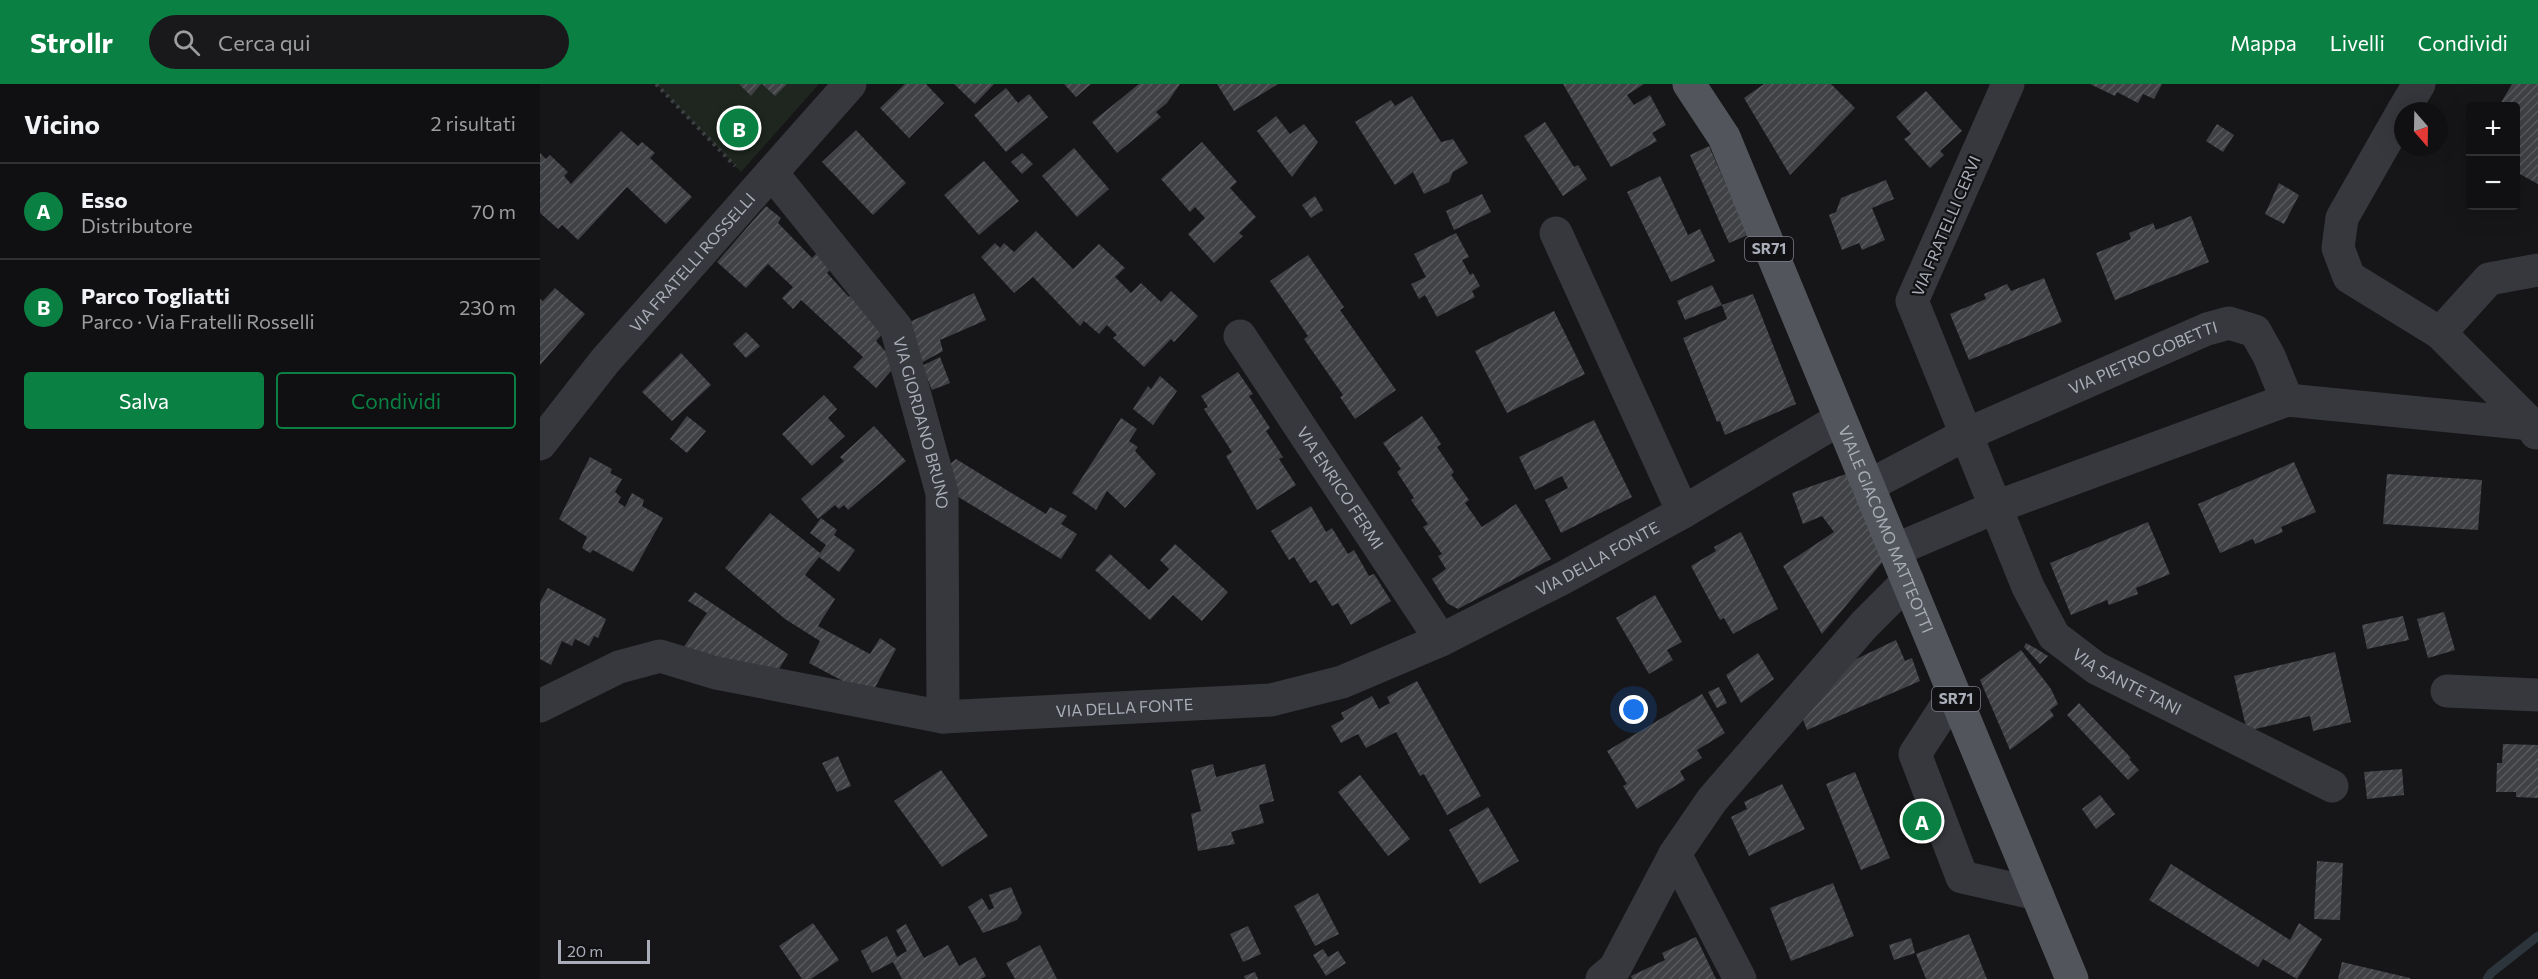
<!DOCTYPE html>
<html lang="it">
<meta charset="utf-8">
<style>
:root{--surface:#101012;--page:#19191b;--text:#f1f3f6;--muted:#9c9d9f;--line:#303032;--accent:#0b8043}
body{margin:0;font-family:Commissioner,sans-serif;background:var(--page);color:var(--text)}
.controls{position:absolute;right:18px;top:18px;display:grid;overflow:hidden;border-radius:6px;box-shadow:0 6px 24px #0002}
.controls button{width:54px;height:54px;display:grid;place-items:center;padding:0;border:0;border-bottom:2px solid var(--line);background:var(--surface);color:var(--text);font:30px sans-serif}
.compass{position:absolute;left:1854px;top:18px;width:54px;height:54px;border-radius:50%;background:var(--surface);box-shadow:0 6px 24px #0002;rotate:160deg}
.scale{position:absolute;left:18px;bottom:15px;width:92px;box-sizing:border-box;padding-left:6px;border:3px solid #a8adb8;border-top:0;font-size:16px;line-height:21px;white-space:nowrap;color:#a8adb8;-webkit-text-stroke:4px #111113;paint-order:stroke}
.you{position:absolute;left:1094px;top:626px;width:21px;height:21px;margin:-15px;border:4px solid #fff;border-radius:50%;background:#1a73e8;box-shadow:0 0 0 9px #1a73e833}
.badge{display:grid;place-items:center;width:39px;height:39px;border-radius:50%;background:var(--accent);color:#fff;font-size:20px;font-weight:700}
.pin{position:absolute;translate:-50% -50%;border:3px solid #fff;box-shadow:0 2px 6px #0006}
.list{margin:0;padding:0;list-style:none}
h2{display:flex;justify-content:space-between;align-items:center;height:78px;margin:0;padding:0 24px;font-size:26px}
h2 small{font-size:20px;font-weight:400;color:var(--muted)}
.list li{display:grid;grid-template-columns:39px 1fr auto;gap:18px;align-items:center;box-sizing:border-box;height:96px;padding:0 24px;border-top:2px solid var(--line)}
.list b{display:block;font-size:22px;white-space:nowrap}
.list p{margin:0;font-size:20px;white-space:nowrap;color:var(--muted)}
.list em{font-size:20px;font-style:normal;color:var(--muted)}
.actions{display:flex;gap:12px;padding:18px 24px}
.actions a{flex:1;padding:14px 0;border:2px solid var(--accent);border-radius:6px;text-align:center;font-size:21px;color:var(--accent)}
.actions .main{background:var(--accent);color:#fff}
.icon{flex:none;width:33px;height:33px;fill:none;stroke:currentColor;stroke-width:2;stroke-linecap:round;stroke-linejoin:round}
.map{position:relative;flex:none;width:1998px;height:895px;overflow:hidden}
header{display:flex;align-items:center;gap:36px;box-sizing:border-box;height:84px;padding:0 30px;background:var(--accent);color:#fff}
header strong{font-size:28px}
nav{display:flex;gap:33px;margin-inline-start:auto;font-size:21px}
.search{width:420px;height:54px;background:var(--page);display:flex;align-items:center;gap:15px;box-sizing:border-box;padding:0 21px;border-radius:33px;color:var(--muted);font-size:22px}
main{display:flex}
aside{flex:1;background:var(--surface)}
.map>svg:first-child{display:block}
.park{fill:#1e261f}
.lines{fill:none;stroke-linecap:round;stroke-linejoin:round}
.stream{stroke:#2c353c;stroke-width:9}
.building{fill:url(#building-hatch)}
.path{stroke:#3d3f44;stroke-width:4;stroke-dasharray:3 4.5;stroke-linecap:butt}
.minor{stroke:#37383d;stroke-width:33}
.major{stroke:#53555c;stroke-width:33}
.labels{text-anchor:middle;stroke-width:4.5;stroke-linejoin:round;paint-order:stroke}
.shield{fill:#111113;stroke:#7b7e86;stroke-width:1.5}
.shield-label{font-size:15px;font-weight:bold;fill:#a8adb8}
.street-label{font-size:16px;fill:#a8adb8;stroke:#111113}
</style>
<header>
<strong>Strollr</strong>
<div class="search"><svg class="icon" aria-label="search" viewBox="0 0 24 24"><circle cx="10" cy="10" r="6"/><path d="M15 15l6 6"/></svg>Cerca qui</div>
<nav><a>Mappa</a><a>Livelli</a><a>Condividi</a></nav>
</header>
<main>
<aside>
<h2>Vicino<small>2 risultati</small></h2>
<ul class="list">
<li><span class="badge">A</span><div><b>Esso</b><p>Distributore</p></div><em>70 m</em></li>
<li><span class="badge">B</span><div><b>Parco Togliatti</b><p>Parco · Via Fratelli Rosselli</p></div><em>230 m</em></li>
</ul>
<div class="actions"><a class="main">Salva</a><a>Condividi</a></div>
</aside>
<div class="map">
<svg width="1998" height="895" viewBox="0 0 1998 895">
<defs>
<pattern id="building-hatch" width="6" height="6" patternUnits="userSpaceOnUse" patternTransform="scale(1.5)"><rect width="6" height="6" fill="#404145"/><path d="M-1 1l2-2M0 6l6-6M5 7l2-2" fill="none" stroke="#595a5e"/></pattern>
</defs>
<rect width="100%" height="100%" fill="#161618"/>
<path class="park" d="M116 0H279L201 88Z"/>
<g class="lines">
<path class="stream" d="M1947 895 1951 889 1998 852"/>
</g>
<g class="building">
<path d="M199 0H221L211 12Z"/>
<path d="M222 0H247L235 12Z"/>
<path d="M365 0H386L404 19 369 54 340 24Z"/>
<path d="M414 0H454L435 20Z"/>
<path d="M524 0H551L536 13Z"/>
<path d="M599 0H640L627 19 616 28 621 33 577 69 552 38Z"/>
<path d="M677 0H738L694 27Z"/>
<path d="M1023 0H1104L1087 11 1094 21 1110 11 1126 41 1112 49 1117 57 1071 83Z"/>
<path d="M1224 0H1291L1315 24 1250 91 1204 14Z"/>
<path d="M1550 0H1622L1614 15 1603 10 1598 19 1577 8 1575 12Z"/>
<path d="M1972 0H1998V100L1976 88V22H1959Z"/>
<path d="M466 4 478 19 489 10 508 33 466 68 434 31Z"/>
<path d="M1386 7 1422 47 1400 67 1404 71 1390 84 1364 55 1371 50 1356 33Z"/>
<path d="M872 12 901 58 913 55 928 79 913 88 909 98 884 110 873 88 855 101 815 38 851 16 855 22Z"/>
<path d="M736 32 750 50 764 40 778 58 752 93 717 47Z"/>
<path d="M1005 38 1034 83 1038 81 1047 95 1023 112 984 52Z"/>
<path d="M1677 40 1694 51 1683 68 1666 57Z"/>
<path d="M316 46 366 99 333 131 282 78Z"/>
<path d="M81 47 98 62 102 58 115 69 110 74 152 113 126 140 87 103 38 156 22 141 18 145 0 129V69L6 75 10 71 28 88 24 92 31 100Z"/>
<path d="M662 58 697 98 690 104 716 133 699 149 703 152 674 179 648 150 665 134 655 123 650 128 621 95Z"/>
<path d="M1169 62 1208 151 1189 159 1150 71Z"/>
<path d="M534 64 569 105 537 133 502 92Z"/>
<path d="M482 69 493 80 482 90 471 78Z"/>
<path d="M444 77 479 117 439 151 404 111Z"/>
<path d="M1120 92 1148 151 1160 145 1175 177 1131 198 1087 108Z"/>
<path d="M1346 96 1354 115 1332 124 1345 156 1322 166 1319 159 1302 166 1289 131 1296 128 1301 114Z"/>
<path d="M1739 99 1759 111 1744 140 1725 130Z"/>
<path d="M942 110 951 128 914 146 906 127Z"/>
<path d="M775 112 783 126 771 134 762 121Z"/>
<path d="M226 122 241 134 238 139 272 174 280 166 295 181 287 189 309 213 317 205 347 245 336 257 357 280 336 304 313 283 323 273 261 216 253 225 242 214 253 203 228 180 206 204 177 178Z"/>
<path d="M1651 132 1669 178 1575 216 1556 169 1591 155 1589 149 1613 139 1616 146Z"/>
<path d="M496 147 533 185 559 160 585 184 575 193 591 209 601 199 621 218 631 207 658 232 634 258 631 255 604 283 573 254 577 251 567 241 559 250 544 237 540 242 493 193 474 209 441 173 455 159 460 164 464 159 474 168Z"/>
<path d="M916 149 929 173 922 176 930 191 933 189 940 202 932 207 935 213 897 233 885 211 879 215 871 200 886 193 874 170Z"/>
<path d="M768 171 804 223 800 226 856 306 815 335 800 313 803 311 764 255 768 252 730 197Z"/>
<path d="M1504 194 1522 238 1429 276 1410 230 1446 215 1444 210 1467 200 1471 207Z"/>
<path d="M1172 201 1182 221 1145 236 1137 217Z"/>
<path d="M15 204 45 230 0 281V215L3 217Z"/>
<path d="M434 209 446 236 400 256 403 267 381 279 365 240Z"/>
<path d="M1213 210 1256 320 1185 351 1180 337 1177 338 1143 254 1187 235 1182 221Z"/>
<path d="M1014 227 1045 290 967 329 935 267Z"/>
<path d="M206 248 220 262 206 274 193 260Z"/>
<path d="M141 269 171 301 132 337 102 308Z"/>
<path d="M400 273 410 299 392 306 382 282Z"/>
<path d="M698 288 713 310 709 312 730 344 726 347 743 373 739 375 756 401 717 426 686 372 692 368 664 325 668 323 661 312Z"/>
<path d="M620 292 637 307 613 341 593 325 608 302 611 305Z"/>
<path d="M284 311 297 325 288 334 305 352 272 382 242 350Z"/>
<path d="M147 332 166 347 147 369 130 355Z"/>
<path d="M882 332 901 360 897 363 914 388 911 391 929 416 925 419 942 443 976 420 1011 475 918 525 907 519 892 495 906 485 898 472 902 470 883 443 888 440 871 416 874 414 857 388 861 385 843 359Z"/>
<path d="M581 334 597 345 589 357 598 363 595 367 616 390 585 424 567 407 556 426 532 409Z"/>
<path d="M1054 336 1092 413 1021 449 1005 416 1028 404 1022 392 995 406 979 373Z"/>
<path d="M334 342 366 377 308 426 304 421 299 425 295 421 278 435 261 415 304 377 300 373Z"/>
<path d="M50 373 72 385 70 389 82 395 75 408 81 413 78 418 85 423 92 409 104 416 102 422 123 434 93 488 53 466 50 469 42 464 47 453 19 435Z"/>
<path d="M416 375 506 430 510 423 527 432 521 440 537 450 521 475 415 411 409 381Z"/>
<path d="M1754 378 1776 428 1741 443 1743 448 1715 460 1713 455 1680 469 1658 420Z"/>
<path d="M1306 390 1345 475 1282 550 1243 482 1294 448 1282 432 1263 440 1252 409Z"/>
<path d="M1847 390 1942 396 1938 446 1843 440Z"/>
<path d="M771 422 786 448 792 444 808 470 814 466 829 492 834 490 851 517 811 541 798 519 792 522 776 496 770 499 754 473 749 476 731 447Z"/>
<path d="M230 429 280 469 286 461 270 449 281 434 297 446 294 451 315 466 299 488 279 473 265 491 295 515 278 542 330 570 340 554 356 565 332 609 314 603 269 579 280 557 245 535 185 484Z"/>
<path d="M1608 438 1630 490 1596 504 1598 510 1569 521 1567 516 1531 531 1510 479Z"/>
<path d="M1201 448 1238 525 1193 550 1184 534 1180 536 1151 482 1176 467 1174 463Z"/>
<path d="M635 460 688 508 662 537 633 511 610 536 555 486 570 470 609 506 629 485 620 476Z"/>
<path d="M8 504 66 535 58 554 54 552 49 562 35 555 32 562 22 557 11 581 0 575V518Z"/>
<path d="M155 508 248 570 239 585 141 567 167 529 148 517Z"/>
<path d="M1115 511 1142 558 1127 566 1133 576 1109 590 1076 534Z"/>
<path d="M1904 528 1915 566 1888 574 1877 535Z"/>
<path d="M1863 532 1869 556 1827 565 1822 541Z"/>
<path d="M1356 556 1365 577 1372 574 1380 597 1267 646 1262 633 1310 578Z"/>
<path d="M1486 559 1495 564 1508 572 1500 580 1484 563Z"/>
<path d="M1481 566 1511 605 1518 620 1510 626 1514 632 1470 666 1440 596Z"/>
<path d="M1795 568 1811 638 1773 647 1770 632 1707 647 1694 592Z"/>
<path d="M1218 569 1234 595 1201 619 1186 591Z"/>
<path d="M877 597 941 712 907 731 884 690 880 692 856 648 826 664 818 650 801 659 791 642 804 635 801 629 832 612 839 625 850 619 847 613Z"/>
<path d="M1179 603 1187 619 1177 624 1168 608Z"/>
<path d="M1162 610 1185 649 1157 666 1162 674 1140 687 1145 696 1097 725 1083 702 1087 700 1067 667Z"/>
<path d="M1539 619 1591 674 1589 675 1599 686 1588 696 1527 631Z"/>
<path d="M1963 660 1998 661V714L1976 713V708H1956L1957 679H1962Z"/>
<path d="M298 672 311 702 297 708 282 679Z"/>
<path d="M673 680 676 693 725 680 734 717 719 721 724 739 691 748 695 760 658 767 651 730 661 727 651 686Z"/>
<path d="M1862 685 1864 711 1827 715 1824 688Z"/>
<path d="M401 686 448 752 402 783 354 717Z"/>
<path d="M1315 688 1350 774 1321 786 1286 700Z"/>
<path d="M820 691 870 755 848 772 798 708Z"/>
<path d="M1242 700 1265 745 1209 772 1191 733 1207 725 1204 718Z"/>
<path d="M1560 711 1575 730 1556 745 1542 725Z"/>
<path d="M948 723 979 777 940 800 909 746Z"/>
<path d="M1777 777 1803 779 1800 836 1774 835Z"/>
<path d="M1631 780 1750 856 1759 839 1782 855 1757 895 1723 875 1718 883 1609 816Z"/>
<path d="M1293 799 1314 852 1251 877 1230 824Z"/>
<path d="M471 803 482 829 477 836 443 849 428 823 442 814 449 826 454 824 449 811Z"/>
<path d="M778 809 799 850 775 862 754 822Z"/>
<path d="M273 839 299 876 271 895H262L239 862Z"/>
<path d="M366 840 384 874 408 861 419 882 435 873 446 892 441 895H362L353 878 332 889 321 867 347 852 357 873 367 867 356 846Z"/>
<path d="M708 842 721 870 703 878 690 850Z"/>
<path d="M1429 850 1447 895H1386L1376 870Z"/>
<path d="M1156 853 1176 895H1092L1091 892 1125 876 1122 869Z"/>
<path d="M1371 854 1375 869 1354 876 1349 861Z"/>
<path d="M500 861 517 895H475L466 879Z"/>
<path d="M783 865 788 873 798 867 806 879 786 892 773 871Z"/>
<path d="M1802 878 1870 894V895H1798Z"/>
<path d="M715 888 718 895H705L704 892Z"/>
</g>
<g class="lines">
<path class="path" d="M116 0 195 82"/>
<g class="minor">
<path id="s1" d="M1468 0 1372 217 1488 503 1514 552 1556 584 1792 702"/>
<path d="M1863 27 1802 134 1798 164 1809 193 1900 249 1991 340 1996 349"/>
<path d="M1863 27 1879 0"/>
<path id="s2" d="M232 89 356 243 402 409 403 633"/>
<path d="M1016 149 1143 428"/>
<path d="M1900 249 1949 195 1998 186"/>
<path id="s3" d="M700 252 901 556"/>
<path id="s4" d="M0 360 65 277 310 0"/>
<path id="s5" d="M1328 402 1425 351 1667 245 1689 239 1715 247 1729 272 1747 316"/>
<path d="M1355 466 1456 423 1747 316 1991 340"/>
<path d="M1907 607 1998 611"/>
<path d="M1414 610 1375 670 1422 793 1497 810"/>
<path id="s6" d="M0 622 79 583 120 572 176 589 403 633 731 616 802 598 901 556 1023 494 1143 428 1300 335"/>
<path d="M1135 770 1200 895"/>
<path d="M1062 895 1075 884 1135 770 1172 716 1324 541 1368 497"/>
</g>
<path class="major" id="s7" d="M1149 0 1184 53 1532 895"/>
</g>
<g class="labels">
<g class="shield">
<rect x="1205" y="153" width="48" height="24" rx="4.5"/>
<rect x="1392" y="603" width="48" height="24" rx="4.5"/>
</g>
<g class="shield-label">
<text x="1229" y="170">SR71</text>
<text x="1416" y="620">SR71</text>
</g>
<g class="street-label">
<text transform="translate(1406 142) rotate(-67)" y="6">VIA FRATELLI CERVI</text>
<text dy="6" stroke="none"><textPath href="#s4" startOffset="237">VIA FRATELLI ROSSELLI</textPath></text>
<text dy="6" stroke="none"><textPath href="#s5" startOffset="304">VIA PIETRO GOBETTI</textPath></text>
<text dy="6" stroke="none"><textPath href="#s2" startOffset="297">VIA GIORDANO BRUNO</textPath></text>
<text dy="6" stroke="none"><textPath href="#s3" startOffset="182">VIA ENRICO FERMI</textPath></text>
<text dy="6" stroke="none"><textPath href="#s7" startOffset="488">VIALE GIACOMO MATTEOTTI</textPath></text>
<text dy="6" stroke="none"><textPath href="#s6" startOffset="1106">VIA DELLA FONTE</textPath></text>
<text dy="6" stroke="none"><textPath href="#s1" startOffset="688">VIA SANTE TANI</textPath></text>
<text dy="6" stroke="none"><textPath href="#s6" startOffset="602">VIA DELLA FONTE</textPath></text>
</g>
</g>
</svg>
<div class="controls">
<button>+</button>
<button>−</button>
</div>
<svg class="compass" viewBox="-18 -18 36 36"><path d="M0-13l5 13h-10z" fill="#e53935"/><path d="M0 13l5-13h-10z" fill="#9c9d9f"/></svg>
<div class="scale">20 m</div>
<div class="you"></div>
<div class="pin badge" style="left:1382px;top:737px">A</div>
<div class="pin badge" style="left:199px;top:44px">B</div>
</div>
</main>
